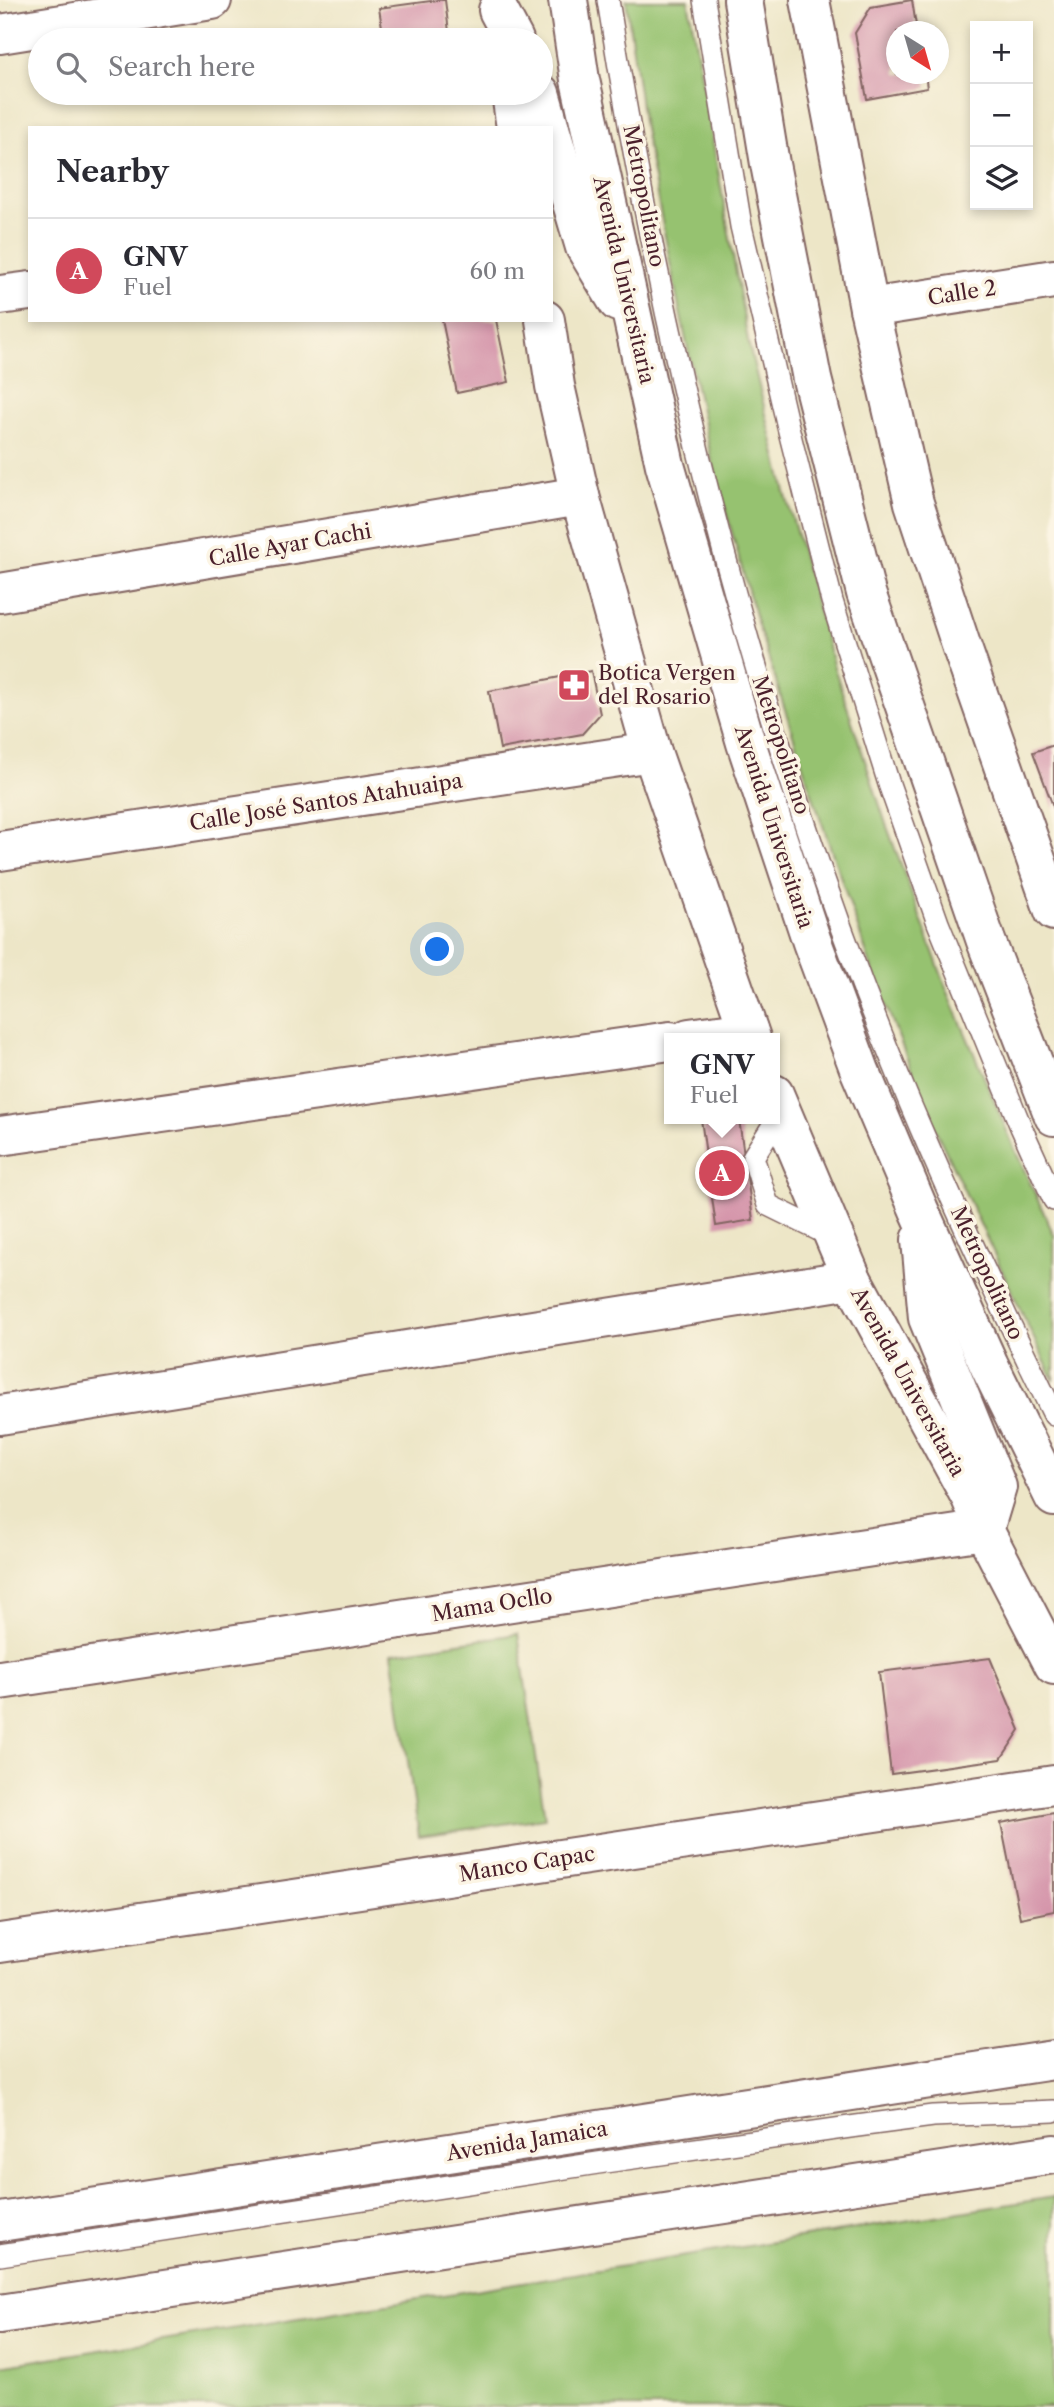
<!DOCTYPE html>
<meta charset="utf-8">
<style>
:root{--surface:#fff;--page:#f7f7f7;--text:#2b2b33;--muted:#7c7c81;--line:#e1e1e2;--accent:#d1495b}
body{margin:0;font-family:"Libre Caslon Text",serif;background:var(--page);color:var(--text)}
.controls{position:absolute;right:21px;top:21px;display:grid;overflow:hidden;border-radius:0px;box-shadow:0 4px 10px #0003}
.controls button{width:63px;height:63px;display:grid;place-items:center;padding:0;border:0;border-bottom:2px solid var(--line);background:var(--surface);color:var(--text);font:35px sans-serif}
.compass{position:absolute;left:886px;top:21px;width:63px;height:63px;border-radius:50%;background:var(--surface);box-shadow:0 4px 10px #0003;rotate:143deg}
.you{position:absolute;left:438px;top:950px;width:24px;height:24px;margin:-18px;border:5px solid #fff;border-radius:50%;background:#1a73e8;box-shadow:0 0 0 10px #1a73e833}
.badge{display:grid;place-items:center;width:46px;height:46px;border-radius:50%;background:var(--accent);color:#fff;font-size:23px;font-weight:700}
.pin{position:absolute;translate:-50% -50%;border:4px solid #fff;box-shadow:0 2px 7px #0006}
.popup{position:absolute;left:664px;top:1033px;width:116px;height:91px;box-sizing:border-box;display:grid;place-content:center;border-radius:0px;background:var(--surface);filter:drop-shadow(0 2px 5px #0005);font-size:23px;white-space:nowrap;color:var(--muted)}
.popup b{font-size:26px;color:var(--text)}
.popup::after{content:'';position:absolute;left:50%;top:100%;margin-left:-14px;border:14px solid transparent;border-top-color:var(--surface)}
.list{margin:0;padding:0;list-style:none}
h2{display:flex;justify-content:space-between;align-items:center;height:91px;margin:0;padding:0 28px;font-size:30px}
h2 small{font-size:23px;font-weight:400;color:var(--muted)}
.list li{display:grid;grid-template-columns:46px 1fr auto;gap:21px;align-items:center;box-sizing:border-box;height:105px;padding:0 28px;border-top:2px solid var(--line)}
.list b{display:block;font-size:26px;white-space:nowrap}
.list p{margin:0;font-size:23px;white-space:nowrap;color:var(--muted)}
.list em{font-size:23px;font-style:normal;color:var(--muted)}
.icon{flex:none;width:38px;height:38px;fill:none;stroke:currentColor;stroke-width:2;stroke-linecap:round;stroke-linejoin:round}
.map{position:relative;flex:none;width:1054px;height:2407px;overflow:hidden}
.search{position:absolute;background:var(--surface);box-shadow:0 4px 10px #0003;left:28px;top:28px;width:525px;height:77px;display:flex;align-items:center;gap:18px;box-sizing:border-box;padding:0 24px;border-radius:38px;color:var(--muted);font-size:26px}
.panel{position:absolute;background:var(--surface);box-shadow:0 4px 10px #0003;left:28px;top:126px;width:525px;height:196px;border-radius:0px}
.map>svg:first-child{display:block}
.green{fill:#96c270;stroke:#70704e;stroke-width:2}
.building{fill:#d596ab}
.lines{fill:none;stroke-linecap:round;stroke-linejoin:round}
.lane-casing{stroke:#836562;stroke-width:24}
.street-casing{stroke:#836562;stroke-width:42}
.secondary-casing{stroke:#836562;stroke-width:42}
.primary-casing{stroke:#836562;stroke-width:42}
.lane{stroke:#fff;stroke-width:21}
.street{stroke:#fff;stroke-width:38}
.secondary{stroke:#fff;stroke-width:38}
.primary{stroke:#fff;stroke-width:38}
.labels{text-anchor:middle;stroke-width:7;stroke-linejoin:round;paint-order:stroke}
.street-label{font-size:21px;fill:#4a1f2b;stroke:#fcf5e5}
.poi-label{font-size:21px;fill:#4a1f2b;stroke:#fcf5e5;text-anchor:start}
</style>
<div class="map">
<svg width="1054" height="2407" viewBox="0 0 1054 2407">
<rect width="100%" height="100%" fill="#fcf5e5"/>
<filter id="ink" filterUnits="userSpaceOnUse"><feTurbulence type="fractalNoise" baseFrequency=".0143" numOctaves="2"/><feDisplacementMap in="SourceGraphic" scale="14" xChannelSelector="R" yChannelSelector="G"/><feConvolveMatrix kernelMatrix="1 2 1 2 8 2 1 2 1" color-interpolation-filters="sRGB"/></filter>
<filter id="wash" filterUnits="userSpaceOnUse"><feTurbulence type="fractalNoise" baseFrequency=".00686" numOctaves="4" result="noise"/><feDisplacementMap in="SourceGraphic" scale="28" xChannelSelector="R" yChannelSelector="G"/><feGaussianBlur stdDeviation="1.57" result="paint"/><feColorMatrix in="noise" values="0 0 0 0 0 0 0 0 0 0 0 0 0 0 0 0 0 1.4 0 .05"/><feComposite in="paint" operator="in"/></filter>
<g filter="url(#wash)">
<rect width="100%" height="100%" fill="#ede6c7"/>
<g class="green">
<path d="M626 0H688L748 341 785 492 833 664 886 824 947 990 1015 1150 1054 1235V1381L932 1122 873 972 811 791 756 619 711 457 677 298 644 128Z"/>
<path d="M518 1634 545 1818 419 1836 392 1653Z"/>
<path d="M1054 2197V2407H0V2366Z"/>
</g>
<g id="blocks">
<g class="building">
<path d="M438 0H445L450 40H384L379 8Z"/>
<path d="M912 0 917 32H897V74H925L927 88 867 99 855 33 871 7Z"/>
<path d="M442 320H496L509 382 457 393Z"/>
<path d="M591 671 600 714 582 734 500 749 489 691Z"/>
<path d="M1054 745V809L1033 752Z"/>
<path d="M701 1119H739L753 1220 716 1226Z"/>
<path d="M990 1658 1020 1730 1001 1759 891 1774 879 1672Z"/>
<path d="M1054 1813V1911L1020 1918 1001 1823Z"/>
</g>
</g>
</g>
<g filter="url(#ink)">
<use href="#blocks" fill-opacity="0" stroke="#836562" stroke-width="2"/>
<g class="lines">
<defs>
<g id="lane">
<path d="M608 0C661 335 742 667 862 984 918 1131 985 1274 1054 1415"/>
<path d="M704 0 741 226 787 423 832 601 889 784 938 923 1021 1127 1054 1200"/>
<path d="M782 1111 753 1157 768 1205 833 1237"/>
<path d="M0 2255 598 2163 857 2126 933 2116 1054 2111"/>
</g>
<g id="street">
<path d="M810 0 869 308 914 503 962 648 1054 911"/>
<path d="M0 34 212 0"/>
<path d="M511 93 516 128"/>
<path d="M0 295 30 291"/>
<path d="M869 308 1054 279"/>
<path d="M545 320 555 386 580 496 652 752 751 1038"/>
<path d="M0 593 580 496"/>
<path d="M0 851 652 752"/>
<path d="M689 1038 748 1030"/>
<path d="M774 1094 852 1279 971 1498 984 1530 1054 1665"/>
<path d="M0 1136 670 1041"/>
<path d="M0 1415 852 1279"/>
<path d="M0 1680 984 1530"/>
<path d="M0 1943 1054 1785"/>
</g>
<g id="secondary">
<path d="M0 2222 1054 2060"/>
<path d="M0 2314 1054 2154"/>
</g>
<g id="primary">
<path d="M568 0 580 80 665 465 746 743 812 942 860 1071 919 1210 989 1365 1054 1497"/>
<path d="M743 0 770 164 812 379 866 593 986 941 1054 1116"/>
<path d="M498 10 514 40"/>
<path d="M540 93 550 128"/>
<path d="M551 132 585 247 618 302"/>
<path d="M921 1240 928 1318 997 1487 984 1530"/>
</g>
</defs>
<use href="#lane" class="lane-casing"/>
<use href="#street" class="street-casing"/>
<use href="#secondary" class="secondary-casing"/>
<use href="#primary" class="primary-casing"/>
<use href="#lane" class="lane"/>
<use href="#street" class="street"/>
<use href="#secondary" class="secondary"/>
<use href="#primary" class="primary"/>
</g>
</g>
<defs>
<symbol id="pharmacy-square" viewBox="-11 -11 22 22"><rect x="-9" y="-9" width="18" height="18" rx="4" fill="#d1495b" stroke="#fcf5e5"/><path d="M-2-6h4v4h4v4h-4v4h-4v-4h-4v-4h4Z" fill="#fff"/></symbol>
</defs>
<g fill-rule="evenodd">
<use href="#pharmacy-square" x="555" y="666" width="38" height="38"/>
</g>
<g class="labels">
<g class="street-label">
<text transform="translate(644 196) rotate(79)" y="7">Metropolitano</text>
<text transform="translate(624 280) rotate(77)" y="7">Avenida Universitaria</text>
<text transform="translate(962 293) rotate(-9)" y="7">Calle 2</text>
<text transform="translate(290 545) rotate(-10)" y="7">Calle Ayar Cachi</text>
<text transform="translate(781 745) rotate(72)" y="7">Metropolitano</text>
<text transform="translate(326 802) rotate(-9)" y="7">Calle José Santos Atahuaipa</text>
<text transform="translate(774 827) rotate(72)" y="7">Avenida Universitaria</text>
<text transform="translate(987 1273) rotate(65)" y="7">Metropolitano</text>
<text transform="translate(908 1382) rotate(61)" y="7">Avenida Universitaria</text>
<text transform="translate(492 1605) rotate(-9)" y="7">Mama Ocllo</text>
<text transform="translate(527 1864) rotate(-9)" y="7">Manco Capac</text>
<text transform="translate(527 2141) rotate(-9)" y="7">Avenida Jamaica</text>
</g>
<g class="poi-label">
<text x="598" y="680">Botica Vergen<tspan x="598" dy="24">del Rosario</tspan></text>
</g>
</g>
</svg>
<div class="controls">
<button>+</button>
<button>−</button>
<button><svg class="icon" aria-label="layers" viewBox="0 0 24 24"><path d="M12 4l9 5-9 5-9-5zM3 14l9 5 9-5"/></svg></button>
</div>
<svg class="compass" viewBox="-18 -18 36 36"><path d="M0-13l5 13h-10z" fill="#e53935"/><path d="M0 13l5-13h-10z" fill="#7c7c81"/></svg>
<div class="you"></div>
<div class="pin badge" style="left:722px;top:1173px">A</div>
<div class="popup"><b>GNV</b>Fuel</div>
<div class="search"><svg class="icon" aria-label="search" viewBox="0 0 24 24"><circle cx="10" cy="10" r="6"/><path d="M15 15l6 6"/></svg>Search here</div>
<section class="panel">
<h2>Nearby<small></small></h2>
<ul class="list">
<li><span class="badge">A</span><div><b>GNV</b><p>Fuel</p></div><em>60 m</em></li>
</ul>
</section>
</div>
